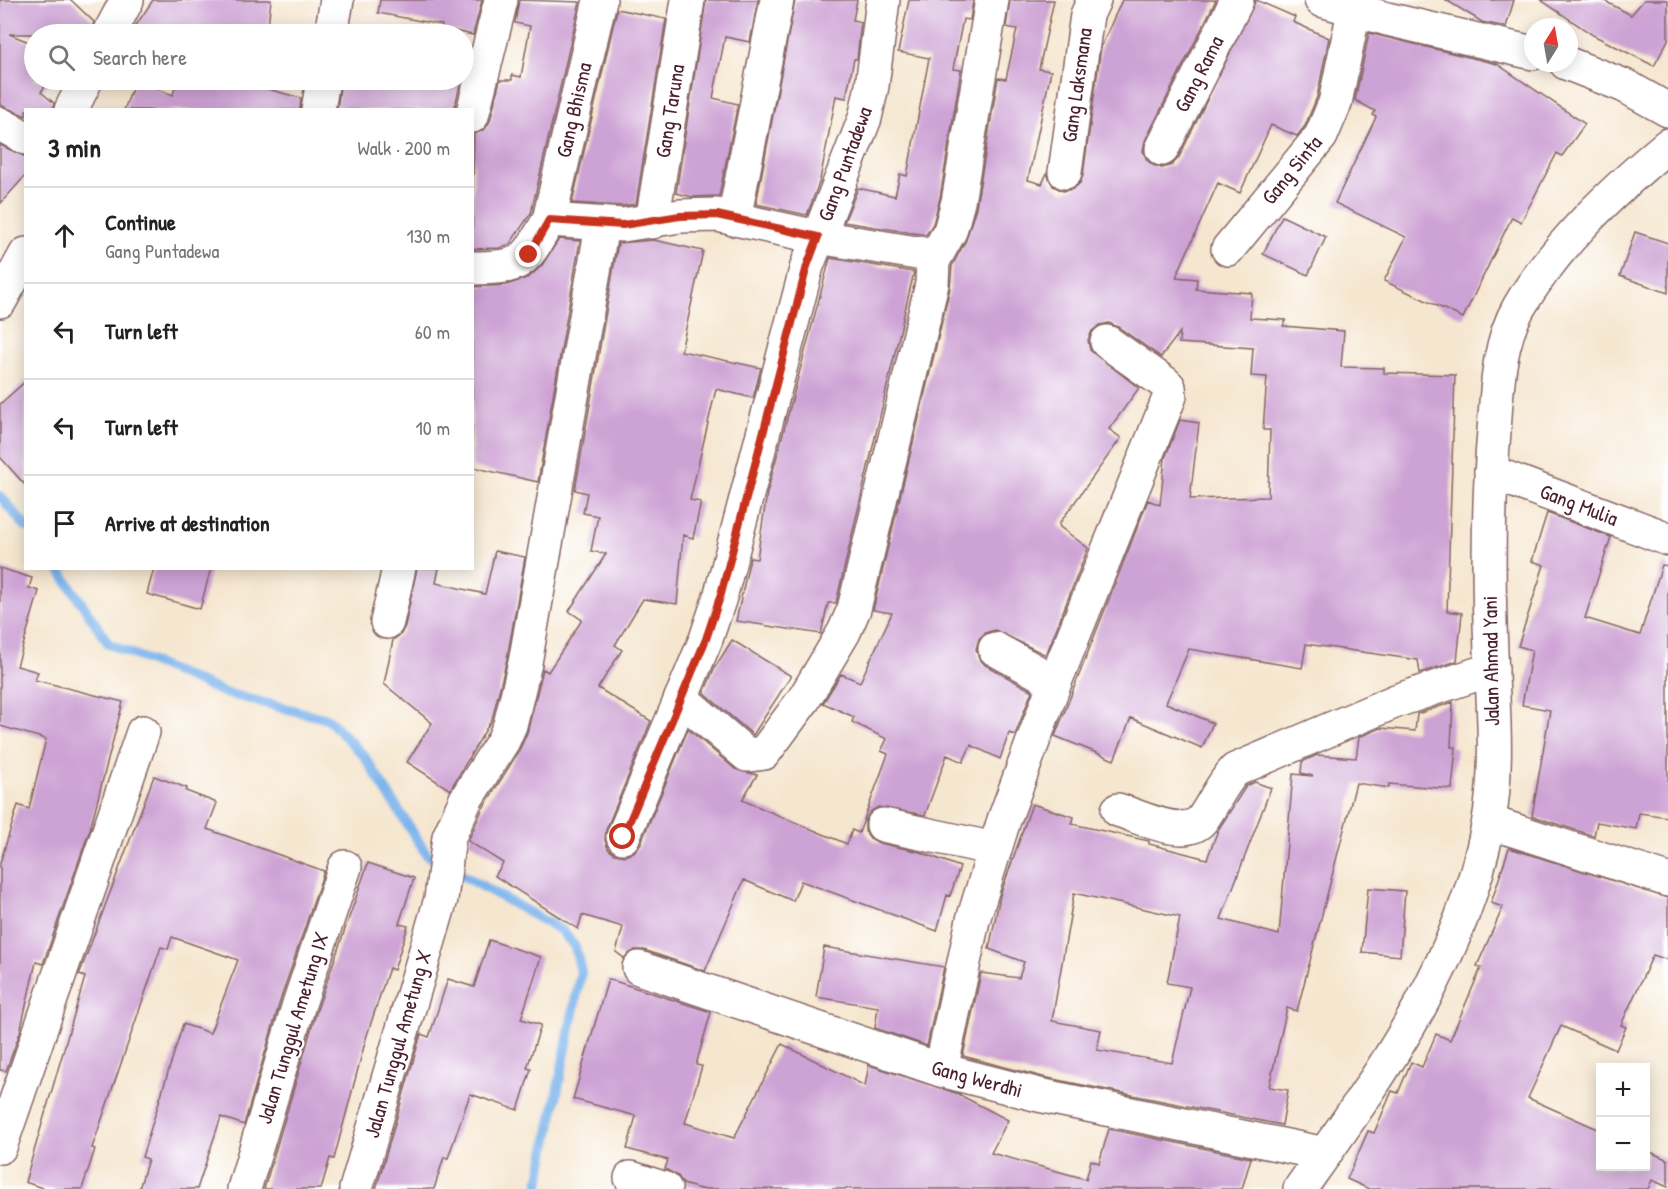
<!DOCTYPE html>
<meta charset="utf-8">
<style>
:root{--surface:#fff;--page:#f6f6f6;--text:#222;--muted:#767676;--line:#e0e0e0}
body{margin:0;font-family:"Patrick Hand",sans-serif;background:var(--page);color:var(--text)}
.controls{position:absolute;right:18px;bottom:18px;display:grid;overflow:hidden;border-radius:0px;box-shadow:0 3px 15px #0003}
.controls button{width:54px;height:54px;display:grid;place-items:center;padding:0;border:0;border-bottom:2px solid var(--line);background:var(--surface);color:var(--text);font:30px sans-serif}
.compass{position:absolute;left:1524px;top:18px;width:54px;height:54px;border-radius:50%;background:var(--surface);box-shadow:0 3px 15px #0003;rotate:11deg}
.stop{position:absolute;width:18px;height:18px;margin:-14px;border:4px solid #c8321e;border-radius:50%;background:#fff}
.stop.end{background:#c8321e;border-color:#fff;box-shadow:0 2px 6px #0008}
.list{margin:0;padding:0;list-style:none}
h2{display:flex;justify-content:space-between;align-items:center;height:78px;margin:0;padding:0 24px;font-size:26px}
h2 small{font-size:20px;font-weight:400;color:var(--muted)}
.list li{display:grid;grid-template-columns:39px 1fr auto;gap:18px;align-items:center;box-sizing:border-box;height:96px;padding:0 24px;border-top:2px solid var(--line)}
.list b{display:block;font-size:22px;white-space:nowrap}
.list p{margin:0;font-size:20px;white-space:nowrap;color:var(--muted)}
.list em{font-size:20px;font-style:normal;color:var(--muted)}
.icon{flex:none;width:33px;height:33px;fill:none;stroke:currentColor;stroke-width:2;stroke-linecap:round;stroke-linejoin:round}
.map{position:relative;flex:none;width:1668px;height:1189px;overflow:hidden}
.search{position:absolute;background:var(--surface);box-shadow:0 3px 15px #0003;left:24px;top:24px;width:450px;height:66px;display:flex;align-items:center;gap:15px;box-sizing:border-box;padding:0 21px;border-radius:33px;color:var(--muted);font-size:22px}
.panel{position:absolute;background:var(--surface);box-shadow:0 3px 15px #0003;left:24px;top:108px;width:450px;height:462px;border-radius:0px}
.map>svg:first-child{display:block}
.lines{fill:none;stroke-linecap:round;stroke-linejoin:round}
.stream{stroke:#7eb5ed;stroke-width:10}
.building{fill:#cda2d4;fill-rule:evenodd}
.street-casing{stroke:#866564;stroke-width:36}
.secondary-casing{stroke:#866564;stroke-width:36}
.street{stroke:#fff;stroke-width:33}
.secondary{stroke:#fff;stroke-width:33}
.route{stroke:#c8321e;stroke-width:8}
.labels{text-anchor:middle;stroke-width:4.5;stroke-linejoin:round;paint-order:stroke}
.street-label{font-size:21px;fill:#4a1f2b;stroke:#fff}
</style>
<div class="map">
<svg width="1668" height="1189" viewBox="0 0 1668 1189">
<rect width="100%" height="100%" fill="#fff"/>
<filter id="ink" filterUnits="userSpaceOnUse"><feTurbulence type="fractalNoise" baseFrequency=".0167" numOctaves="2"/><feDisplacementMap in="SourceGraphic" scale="12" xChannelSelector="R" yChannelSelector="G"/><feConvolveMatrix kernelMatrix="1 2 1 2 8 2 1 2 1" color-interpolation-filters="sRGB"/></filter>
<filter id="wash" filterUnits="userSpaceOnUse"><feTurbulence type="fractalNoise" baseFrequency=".008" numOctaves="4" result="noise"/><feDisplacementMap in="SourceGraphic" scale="24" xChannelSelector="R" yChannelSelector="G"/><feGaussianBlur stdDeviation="1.35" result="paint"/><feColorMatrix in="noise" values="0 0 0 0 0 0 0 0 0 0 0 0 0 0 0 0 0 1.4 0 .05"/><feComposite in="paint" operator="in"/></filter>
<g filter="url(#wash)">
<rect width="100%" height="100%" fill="#f5e6cf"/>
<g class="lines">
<g class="stream">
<path d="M0 496 26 527"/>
<path d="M58 568 109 644 225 693 328 719 364 756 427 855 562 931 575 947 581 972 538 1189"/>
</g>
</g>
<g id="blocks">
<g class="building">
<path d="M0 0H71L94 22 90 34H9L34 44V80H50L41 92 54 103 53 110H26V116L0 105Z"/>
<path d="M153 0H271L267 34H130Z"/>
<path d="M380 0H482L473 35 441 28 442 25 378 13Z"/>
<path d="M519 0 580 2 531 213 510 244 499 248 472 249 474 134 485 129 490 121 500 80H512V75L521 77 530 26 515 23Z"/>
<path d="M706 0H758L750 42 725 37 713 98 738 104 719 196 692 197 676 193Z"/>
<path d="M795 0H857L853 20 861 22 857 59H854L846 98 836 96 820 180 807 215 756 204Z"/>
<path d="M909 0H973L970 20 963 19 953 69 961 70 940 198 933 224 926 235 844 222 858 188 895 196 900 174 907 176 929 58 898 52Z"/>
<path d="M1010 0H1054L1039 69 1051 71 1028 180 1042 184 1047 173 1053 186 1063 191 1073 189 1080 183 1083 175 1101 47 1122 0H1216L1145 141 1143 151 1147 160 1153 165 1162 168 1172 165 1179 157 1256 0 1295 17 1293 22 1329 38 1317 97 1305 126 1297 136 1271 125 1240 193 1218 183 1176 277 1197 279 1196 289 1252 293 1250 318 1286 320 1283 326 1344 331 1341 367 1384 368V373L1455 375 1447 611 1462 613 1457 661 1420 673 1418 660 1306 644 1302 668 1189 649 1166 703 1213 723 1202 748 1131 718 1114 760 1055 736 1148 500 1160 505 1165 458 1180 420 1199 423 1190 499 1268 497 1270 430H1263L1267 377 1251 376 1253 348 1179 343 1180 332 1161 357 1118 327 1109 323 1100 325 1092 331 1088 340 1090 350 1139 388 1109 429 1121 438 1059 524 1060 527 1088 548 1046 655 995 630 985 633 979 639 976 649 979 658 985 665 1032 691 1015 735 1009 733 1000 759 971 745 963 762 947 755 925 815 878 807 870 812 865 821V831L870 838 879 843 920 852 960 867 950 896 947 895 937 931 801 881 793 901 744 880 705 971 644 950H635L624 958 616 952 623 927 582 915 578 929 495 876 503 863 468 841 483 808 519 751 527 733 543 669 548 672 582 620 569 611 606 554 591 551 598 516 583 513 587 493 575 490 618 243 654 240 703 251 681 351 761 368 753 398 716 389 690 500 701 502 693 538 683 535 677 604 643 599 615 645 622 650 598 688 651 721 606 830 605 840 608 849 615 854 625 856 634 852 640 845 688 729 735 769 757 775 742 800 847 844 852 830 859 833 888 754 881 751 887 739 852 722 854 717 823 703 841 674 860 682 892 613 873 610 950 288 952 266 966 240 976 207 998 78 1006 79 1017 29 1006 27Z"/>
<path d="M1446 0H1514L1506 27 1482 22Z"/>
<path d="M1541 0H1603L1631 15 1644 0H1668V40L1654 66 1593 35Z"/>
<path d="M617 9 666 19 636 204 622 206 572 203Z"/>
<path d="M1369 33 1497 64 1585 124 1562 156 1557 153 1521 222 1512 217 1463 318 1384 281 1406 237 1335 203 1376 117 1373 115 1375 111 1355 100Z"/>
<path d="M177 80H257L256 86 301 98 300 110H124L135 81 173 95Z"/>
<path d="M341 80H439L460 85 454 110H337Z"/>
<path d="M0 145 26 157V175L0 204Z"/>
<path d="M1282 216 1326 237 1308 275 1263 254Z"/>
<path d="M1635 232 1668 243V293L1620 276Z"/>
<path d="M559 239 580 241 538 482 472 467V287L507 285 529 277 542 265Z"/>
<path d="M830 258 914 272 836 603H828L821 634 736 621 750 558 757 559 767 493Z"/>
<path d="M26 381V486L0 457V404Z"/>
<path d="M1547 513 1611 537 1585 618 1640 635 1662 565 1668 566V817L1639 813 1636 829 1597 822 1594 836 1532 816 1550 710 1522 705 1532 650 1518 646 1544 565 1532 561Z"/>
<path d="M495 551 525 557 507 659 492 719 450 790 407 762 432 723 384 684 393 640 401 634 405 626 417 568H439L436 583 485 594Z"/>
<path d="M0 568 32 578 29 588 39 591 17 666 38 672 35 680 123 702 90 829 43 964 36 962 20 1032 6 1071 0 1070V863L18 805 29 809 46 739 0 726Z"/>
<path d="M154 568H211L200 609 147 594Z"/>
<path d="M732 640 791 676 753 735 704 693 714 669Z"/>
<path d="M1453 702 1451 747H1456L1452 789 1389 784V788L1356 783 1297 1011 1287 1008 1269 1087 1288 1090 1282 1125 1043 1077 963 1056 981 973 1019 978 1024 962 989 949 1000 896 1032 804 1074 817 1072 824 1149 841V844L1207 859 1218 830 1246 786 1255 782 1271 788 1221 919 1279 935 1293 774 1313 776 1301 773 1302 762 1317 755 1356 758 1359 737 1381 728 1415 731 1417 714ZM1074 893 1180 917 1167 983 1190 987 1172 1063 1097 1050 1101 1030 1052 1021Z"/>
<path d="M154 776 187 788 186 791 217 803 207 829 324 871 281 998 244 1125 221 1117 197 1189H139L148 1159 142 1157 183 1024 210 1033 238 960 172 937 168 949 161 947 92 1148 95 1149 82 1189H45L25 1182 85 977 79 975Z"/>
<path d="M1509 848 1668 898V960L1653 955 1621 1025 1626 1027 1616 1050 1561 1026 1528 1098 1600 1130V1167H1646V1150L1668 1160V1187L1652 1180 1648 1189H1369L1347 1179 1368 1131 1374 1133 1392 1091 1398 1093 1411 1062 1422 1067 1436 1034 1450 1040 1481 968 1477 966 1503 907 1491 903Z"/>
<path d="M368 863 414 878 399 924 408 926 394 970 389 968 367 1035 334 1159 330 1158 321 1189H264L317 1010Z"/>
<path d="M1368 888 1405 891 1400 956 1362 952Z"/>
<path d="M489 940 541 957 521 1019 541 1025 527 1068 531 1069 518 1110 470 1094 448 1158 444 1157 434 1189H376L421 1034 429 1037 448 979 474 987Z"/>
<path d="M824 947 944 967 927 1046 875 1028 878 1007 816 997Z"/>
<path d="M608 979 711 1012 696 1065 702 1066 685 1123 734 1138 782 1044 865 1086 869 1065 956 1093 1008 1120 991 1153 1086 1179 1091 1160 1099 1163 1109 1129 1251 1158 1242 1189H700L683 1184 678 1176 665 1169 668 1160 627 1149 636 1116 573 1099Z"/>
</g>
</g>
</g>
<g filter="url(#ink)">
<use href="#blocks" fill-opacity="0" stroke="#866564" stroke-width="1.5"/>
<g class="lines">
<defs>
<g id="street">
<path d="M109 34 127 0"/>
<path d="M331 34 337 0"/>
<path d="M71 110 86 80"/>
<path d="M318 110 323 80"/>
<path d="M472 116 501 0"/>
<path d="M0 124 26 138"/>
<path d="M1162 149 1237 0"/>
<path d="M1065 172 1087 15 1094 0"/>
<path d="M734 219 777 0"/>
<path d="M549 220 600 0"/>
<path d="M652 222 688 0"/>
<path d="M1228 249 1321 136 1335 103 1354 11"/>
<path d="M933 261 950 231 958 202 992 0"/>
<path d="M472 268C524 268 524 263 549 220L623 225 680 216 717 215 818 237 923 254 933 261 932 284 854 609 844 632 804 699 764 753 747 755 681 698"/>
<path d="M0 301 26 254"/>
<path d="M1491 472 1668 539"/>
<path d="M387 622 399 568"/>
<path d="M995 649 1055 682"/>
<path d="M1118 810C1141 817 1188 842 1204 817 1215 801 1221 785 1235 770L1396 701 1492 669"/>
<path d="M1489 822 1668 880"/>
<path d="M883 825 995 849"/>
<path d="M623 837 706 639 721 594 807 266 865 118 872 86 883 0"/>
<path d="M639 968 941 1070 1039 1095 1325 1154"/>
<path d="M941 1070 973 920 1004 820 1055 682 1170 396 1169 387 1165 383 1107 342"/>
<path d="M0 1147 143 732"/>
<path d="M631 1178 665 1189"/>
<path d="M244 1189 299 1004 345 867"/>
<path d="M356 1189 441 899 449 837 466 799 503 741 510 725 525 663 602 226"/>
</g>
<g id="secondary">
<path d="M1321 0 1387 19 1533 53"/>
<path d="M1566 63 1625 86 1668 110"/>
<path d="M1300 1189C1381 1074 1460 967 1488 826 1499 769 1493 709 1491 652 1488 578 1488 505 1494 431 1497 390 1498 343 1519 307 1556 244 1613 191 1668 145"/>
</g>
</defs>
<use href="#street" class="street-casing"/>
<use href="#secondary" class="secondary-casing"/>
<use href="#street" class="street"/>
<use href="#secondary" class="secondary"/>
</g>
</g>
<g class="lines" filter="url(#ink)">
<path class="route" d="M529 255 549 220 623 225 680 216 717 215 818 237 807 266 721 594 706 639 623 837"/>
</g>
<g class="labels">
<g class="street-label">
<text transform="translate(1199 74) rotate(-63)" y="7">Gang Rama</text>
<text transform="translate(1077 85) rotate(-82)" y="7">Gang Laksmana</text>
<text transform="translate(574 110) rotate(-77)" y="7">Gang Bhisma</text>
<text transform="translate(670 111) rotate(-81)" y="7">Gang Taruna</text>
<text transform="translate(845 164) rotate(-70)" y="7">Gang Puntadewa</text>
<text transform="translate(1292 170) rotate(-51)" y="7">Gang Sinta</text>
<text transform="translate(1579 505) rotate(21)" y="7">Gang Mulia</text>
<text transform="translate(1491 661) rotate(-91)" y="7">Jalan Ahmad Yani</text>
<text transform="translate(293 1028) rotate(-73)" y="7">Jalan Tunggul Ametung IX</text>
<text transform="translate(398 1044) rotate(-74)" y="7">Jalan Tunggul Ametung X</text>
<text transform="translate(977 1079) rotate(15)" y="7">Gang Werdhi</text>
</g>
</g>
</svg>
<div class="controls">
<button>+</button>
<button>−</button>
</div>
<svg class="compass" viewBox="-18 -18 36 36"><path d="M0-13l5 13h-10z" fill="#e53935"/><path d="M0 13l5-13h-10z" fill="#767676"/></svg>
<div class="stop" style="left:623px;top:837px"></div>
<div class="stop end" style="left:529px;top:255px"></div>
<div class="search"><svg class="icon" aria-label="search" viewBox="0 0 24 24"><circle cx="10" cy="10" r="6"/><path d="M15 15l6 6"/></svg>Search here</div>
<section class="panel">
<h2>3 min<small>Walk · 200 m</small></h2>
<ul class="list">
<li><svg class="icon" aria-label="ahead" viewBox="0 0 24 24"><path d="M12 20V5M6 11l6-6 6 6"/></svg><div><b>Continue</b><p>Gang Puntadewa</p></div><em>130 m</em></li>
<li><svg class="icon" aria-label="left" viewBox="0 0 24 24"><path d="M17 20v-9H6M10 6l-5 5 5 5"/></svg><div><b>Turn left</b></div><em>60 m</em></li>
<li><svg class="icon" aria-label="left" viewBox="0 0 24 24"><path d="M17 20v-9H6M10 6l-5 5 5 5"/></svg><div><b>Turn left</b></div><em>10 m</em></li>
<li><svg class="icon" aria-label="arrive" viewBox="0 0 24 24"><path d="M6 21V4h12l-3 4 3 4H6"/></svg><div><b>Arrive at destination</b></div></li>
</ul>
</section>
</div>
